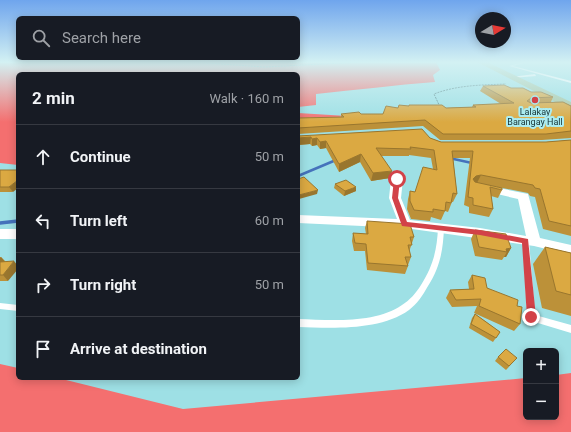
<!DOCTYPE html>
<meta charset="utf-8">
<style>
:root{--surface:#171b24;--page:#242831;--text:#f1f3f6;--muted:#9ea1a6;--line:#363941}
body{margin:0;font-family:Roboto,sans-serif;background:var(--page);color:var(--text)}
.controls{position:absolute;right:12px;bottom:12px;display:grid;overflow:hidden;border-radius:6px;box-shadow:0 2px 10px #0003}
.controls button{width:36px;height:36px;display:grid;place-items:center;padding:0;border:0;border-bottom:1px solid var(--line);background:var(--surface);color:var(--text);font:20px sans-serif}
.compass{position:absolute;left:475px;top:12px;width:36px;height:36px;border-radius:50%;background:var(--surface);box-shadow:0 2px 10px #0003;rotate:80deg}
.stop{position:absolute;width:12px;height:12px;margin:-9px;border:3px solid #d24248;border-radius:50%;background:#fff}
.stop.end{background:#d24248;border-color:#fff;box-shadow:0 1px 4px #0008}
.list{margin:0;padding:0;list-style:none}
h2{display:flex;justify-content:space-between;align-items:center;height:52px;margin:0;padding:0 16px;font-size:17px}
h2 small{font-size:13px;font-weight:400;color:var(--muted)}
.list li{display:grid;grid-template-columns:26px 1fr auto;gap:12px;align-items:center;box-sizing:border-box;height:64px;padding:0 16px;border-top:1px solid var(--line)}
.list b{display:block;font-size:15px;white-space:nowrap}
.list em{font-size:13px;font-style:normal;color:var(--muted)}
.icon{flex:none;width:22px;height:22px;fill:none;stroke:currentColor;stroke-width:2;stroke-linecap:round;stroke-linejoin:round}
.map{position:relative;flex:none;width:571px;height:432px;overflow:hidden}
.search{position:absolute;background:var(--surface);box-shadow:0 2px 10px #0003;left:16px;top:16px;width:284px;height:44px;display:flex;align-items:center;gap:10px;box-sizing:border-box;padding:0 14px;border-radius:6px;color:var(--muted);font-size:15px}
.panel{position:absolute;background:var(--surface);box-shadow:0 2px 10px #0003;left:16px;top:72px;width:284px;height:308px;border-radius:6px}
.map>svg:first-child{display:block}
.forest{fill:#f46f6f}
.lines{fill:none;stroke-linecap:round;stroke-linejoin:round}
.stream-far1{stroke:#4572bb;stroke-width:2.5}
.stream{stroke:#4572bb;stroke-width:3.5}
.path{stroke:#5e8e92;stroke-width:1;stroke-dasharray:2 1;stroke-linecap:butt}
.service{fill:#fff;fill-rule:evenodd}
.minor{fill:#fff;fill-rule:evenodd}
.primary{fill:#a9c7a6;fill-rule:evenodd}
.wall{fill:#bc9139}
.shaded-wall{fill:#99762e}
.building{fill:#dba942;stroke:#99762e}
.route{fill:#d24248}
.poi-dot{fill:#d24248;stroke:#abedf2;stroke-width:1.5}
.labels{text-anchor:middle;stroke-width:4;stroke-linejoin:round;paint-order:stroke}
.far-poi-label{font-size:9px;fill:#163133;stroke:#abedf2}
</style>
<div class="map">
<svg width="571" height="432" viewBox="0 0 571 432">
<rect width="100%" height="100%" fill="#9ee0e5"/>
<g class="forest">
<path d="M0 62H436L440 70 433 75 435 82C395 85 356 90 316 94V105L298 107V74H18V165L0 163Z"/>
<path d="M298 113 347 116 298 122Z"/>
<path d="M0 364 18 368V378H58L183 409 526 378V417H556V375L571 373V432H0Z"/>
</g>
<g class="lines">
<g class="stream-far1">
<path d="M449 158 472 163"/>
<path d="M298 176 336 160"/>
</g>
<path class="stream" d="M0 223 18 221"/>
<g class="path">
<path d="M194 62 264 67 361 62"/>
<path d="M440 107 434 94C457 85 482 85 506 84"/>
</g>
<g class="service">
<path d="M524 62H527L513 66 571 81V83L509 66Z"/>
<path d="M535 74 536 76 512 78 511 77Z"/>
<path d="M441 226 444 228C443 251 440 267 428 286 423 295 417 304 409 310 380 331 332 328 298 327V319C330 320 375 324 402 305 410 300 416 293 421 285 433 266 437 250 438 228Z"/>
<path d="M524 239H528L529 241 535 315 571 325V333L528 320 527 317 523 241Z"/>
<path d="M0 303 18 305V311L0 309Z"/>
</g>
<g class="minor">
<path d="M397 176 403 179 401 198 410 220 480 228 526 236 518 199 480 190 478 188 480 186 484 185 528 194 540 238 571 245V255L534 246 405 228 298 223V215L397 219 389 198 391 179Z"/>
<rect x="0" y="229" width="18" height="10"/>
</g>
<path class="primary" d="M477 62H487L571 102V110Z"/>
</g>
<g class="wall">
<path d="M483 86 511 88 531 92 553 97 551 102 571 106V138L542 140H440L423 126 298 134V118L341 117V114H383L398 108 409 106 446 108 472 107 473 105 501 104 480 91Z"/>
<path d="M298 136 430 138 441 142H546L571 140V236L543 229 535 197 530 196 528 193 477 183 502 190 498 198 491 196 493 209 489 217 469 213V207L464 205 470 158H453L457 194 453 202H452L448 212 445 211 441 220 431 217 430 221 411 219 407 209 408 199 410 191 415 192 433 169 431 158 409 155V156H381L390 178 371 181 360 162 339 172 326 148 320 149 317 145 312 146 310 144 298 145Z"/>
<path d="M0 170 13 192H0Z"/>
<path d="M335 184 356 191 344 196 334 188Z"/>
<path d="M367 221 414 237 409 252 411 257 408 265H407L408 266 405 274 367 270 365 251H354L352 241 353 233 366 234 365 228Z"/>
<path d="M475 230 511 248 506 257H504L502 260 475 256 471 239Z"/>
<path d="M545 247 571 253V316L542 308 533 264Z"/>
<path d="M0 257H1L5 261 8 281H0Z"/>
<path d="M472 275 487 288 517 306 520 324 514 331 474 313 477 306 452 307 446 298 450 290 469 289 468 282Z"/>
<path d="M475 314 500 332 493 342 469 328 472 318Z"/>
<path d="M498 357 517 358 506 370 495 361Z"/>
</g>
<g class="shaded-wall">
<path d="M311 137 310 144 298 145V138Z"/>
<path d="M317 138V145L312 146V139Z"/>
<path d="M326 141V148L320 149V142Z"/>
<path d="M361 154 360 162 339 172V164Z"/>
<path d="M392 171 390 178 371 181 373 173Z"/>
<path d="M481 175 477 183 473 184V179L476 176Z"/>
<path d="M18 180V188L13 192 9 187Z"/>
<path d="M356 187V191L344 196 345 191Z"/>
<path d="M318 190 317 194 299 199V195Z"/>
<path d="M511 248 506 257H504L507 252 506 249Z"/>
<path d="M1 257 6 263 0 266V258Z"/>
<path d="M14 261 18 266V269L8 281 3 275Z"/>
</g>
<g class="building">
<path d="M504 85 511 88H523L531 92H541L553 97 531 98 527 101 531 103 563 102 571 106V131L546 134H443L425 120 298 128V118L344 117 341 114 359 112 361 114H383L386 106 398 108 399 105 409 106V105H442L446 108 476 107 473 105 514 103 483 86Z"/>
<path d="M422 129 430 138 441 142H546L571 140V226L549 221 540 189 535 188 533 185 481 175 476 176 473 179 475 182 502 188V190L490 187 493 209 473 205V198L468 197 473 151H452L457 194 453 193 451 203 446 202 445 211 433 209V212L414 210 410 201V191L415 192 423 167 437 170 434 150 410 147 411 149 376 148 392 171 373 173 361 154 339 164 326 141 320 142 317 138 312 139 311 137 298 138V136Z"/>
<path d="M0 170H18V180L9 187H0Z"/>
<path d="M304 177 318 190 299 195 298 194V179Z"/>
<path d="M346 180 356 187 345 191 335 184Z"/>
<path d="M367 221 410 224 414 237H410L412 245H408L411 257H405L408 266 368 263 366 244 355 243 353 233 368 234Z"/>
<path d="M475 230 506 234 511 248 506 249 507 252 479 247Z"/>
<path d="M545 247 571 253V295L556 291Z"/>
<path d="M14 261 3 275H0V262Z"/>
<path d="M472 275 485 278 487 288 518 300 517 306 522 307 520 324 479 306 481 299 456 300 450 290 474 289Z"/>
<path d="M475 314 500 332 496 338 471 324Z"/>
<path d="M506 349 517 358 509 366 498 357Z"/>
</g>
<linearGradient id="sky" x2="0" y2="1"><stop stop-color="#6fa5ed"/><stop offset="0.51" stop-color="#d3f1f3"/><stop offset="1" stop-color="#d3f1f3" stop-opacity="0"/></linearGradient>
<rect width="571" height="122" fill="url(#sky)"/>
<path class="route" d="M397 177 400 179 398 198 407 222 480 230 528 239 536 317 534 320H528L527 317 522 243 480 235 402 226 392 198 394 179Z"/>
<circle class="poi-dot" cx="535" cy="100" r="4"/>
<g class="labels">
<g class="far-poi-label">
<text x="535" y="115">Lalakay<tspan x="535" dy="10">Barangay Hall</tspan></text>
</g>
</g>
</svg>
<div class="controls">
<button>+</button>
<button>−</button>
</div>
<svg class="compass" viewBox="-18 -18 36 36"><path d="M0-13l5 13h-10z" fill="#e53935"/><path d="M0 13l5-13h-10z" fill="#9ea1a6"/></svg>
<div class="stop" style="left:397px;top:179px"></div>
<div class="stop end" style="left:531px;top:317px"></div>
<div class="search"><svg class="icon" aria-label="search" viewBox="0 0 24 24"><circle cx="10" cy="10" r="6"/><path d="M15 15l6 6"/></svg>Search here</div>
<section class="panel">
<h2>2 min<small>Walk · 160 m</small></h2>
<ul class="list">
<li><svg class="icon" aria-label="ahead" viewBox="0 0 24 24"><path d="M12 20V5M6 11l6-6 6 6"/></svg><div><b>Continue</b></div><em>50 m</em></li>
<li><svg class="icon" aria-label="left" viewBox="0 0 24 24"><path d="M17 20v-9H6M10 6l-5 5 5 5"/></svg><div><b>Turn left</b></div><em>60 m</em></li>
<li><svg class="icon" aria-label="right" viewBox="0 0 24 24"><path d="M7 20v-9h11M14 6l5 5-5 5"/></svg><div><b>Turn right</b></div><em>50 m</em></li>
<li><svg class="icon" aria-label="arrive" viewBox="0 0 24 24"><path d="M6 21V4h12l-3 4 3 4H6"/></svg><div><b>Arrive at destination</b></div></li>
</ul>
</section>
</div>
